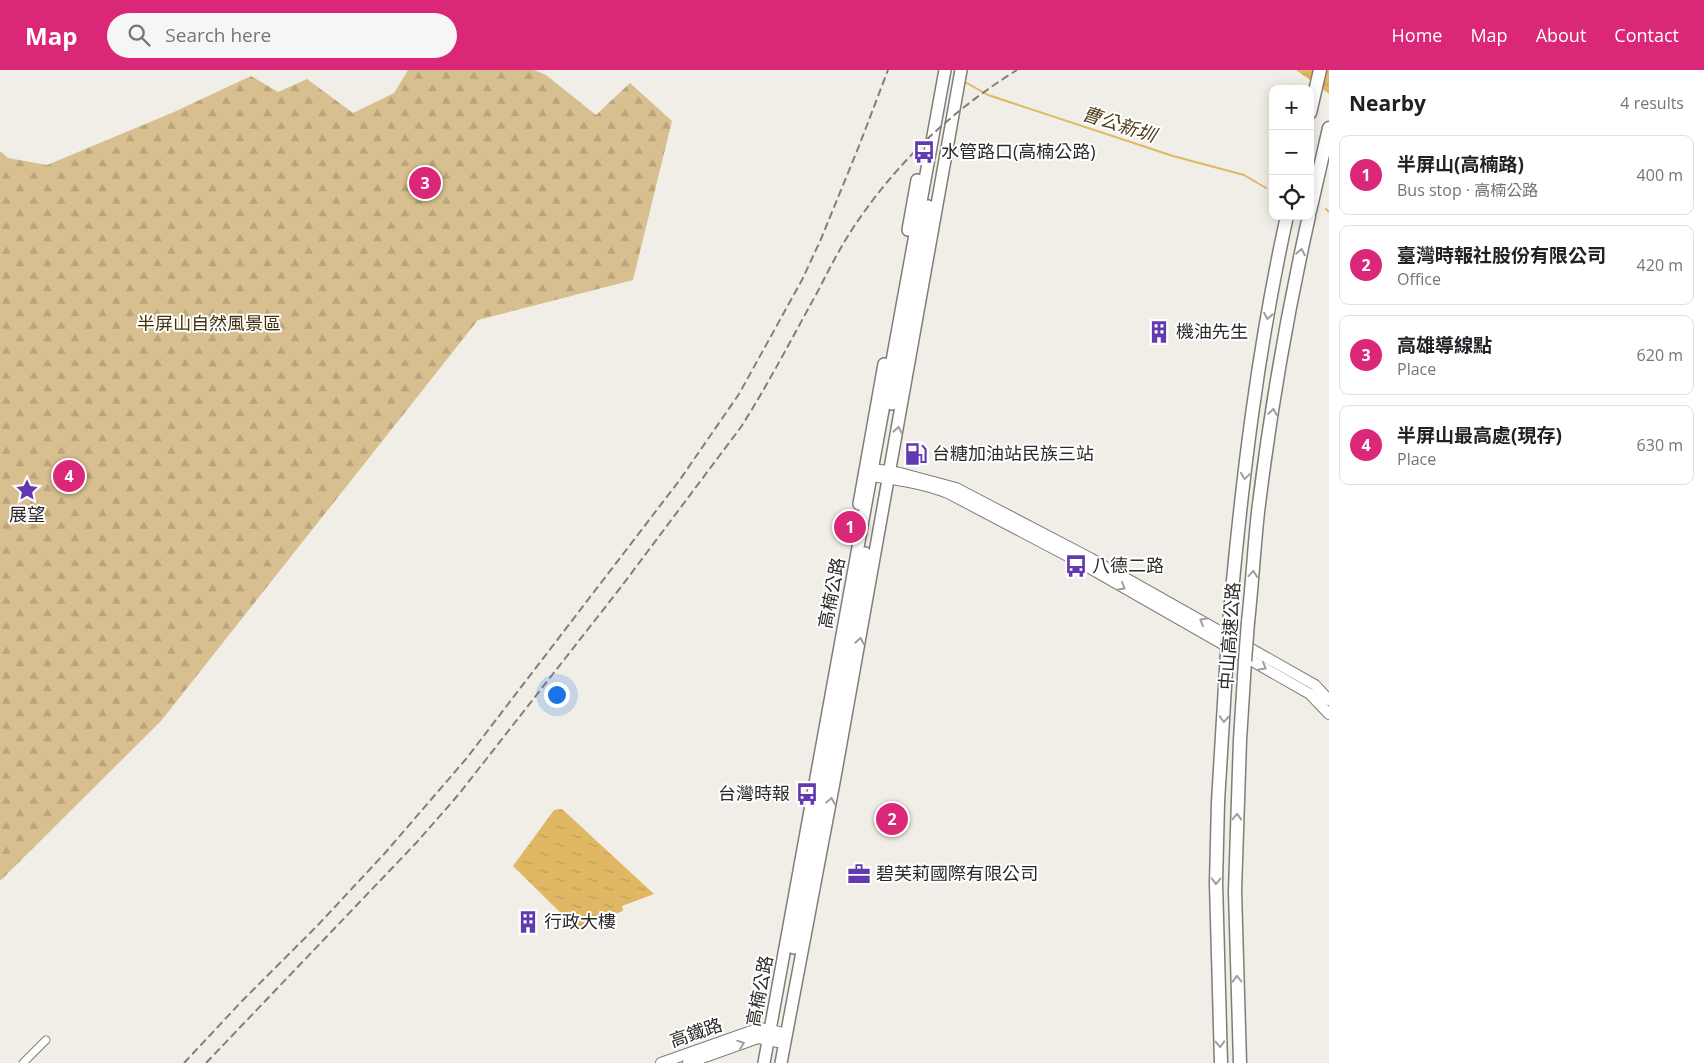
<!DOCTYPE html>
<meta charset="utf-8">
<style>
:root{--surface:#fff;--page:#f6f6f6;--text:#202124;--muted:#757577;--line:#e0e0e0;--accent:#db2777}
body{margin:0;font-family:"Open Sans","Noto Sans TC",sans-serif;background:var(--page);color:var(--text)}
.controls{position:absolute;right:15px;top:15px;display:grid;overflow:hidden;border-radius:10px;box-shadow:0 2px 12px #0003}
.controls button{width:45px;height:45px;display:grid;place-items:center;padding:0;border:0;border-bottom:1px solid var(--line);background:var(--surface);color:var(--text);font:25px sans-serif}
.you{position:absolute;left:556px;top:624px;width:18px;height:18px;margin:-12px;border:4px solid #fff;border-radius:50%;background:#1a73e8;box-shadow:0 0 0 8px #1a73e833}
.badge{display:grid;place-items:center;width:32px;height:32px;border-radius:50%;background:var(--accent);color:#fff;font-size:16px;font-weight:700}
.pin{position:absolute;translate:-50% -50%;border:2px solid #fff;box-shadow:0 1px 5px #0006}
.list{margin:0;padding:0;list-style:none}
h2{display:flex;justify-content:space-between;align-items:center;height:65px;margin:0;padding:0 20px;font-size:21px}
h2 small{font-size:16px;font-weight:400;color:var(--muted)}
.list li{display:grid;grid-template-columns:32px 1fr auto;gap:15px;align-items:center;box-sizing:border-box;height:80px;margin:0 10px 10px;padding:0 10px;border:1px solid var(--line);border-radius:10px}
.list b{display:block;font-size:19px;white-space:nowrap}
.list p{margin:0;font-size:16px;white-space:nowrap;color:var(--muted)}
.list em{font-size:16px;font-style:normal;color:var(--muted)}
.icon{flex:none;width:28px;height:28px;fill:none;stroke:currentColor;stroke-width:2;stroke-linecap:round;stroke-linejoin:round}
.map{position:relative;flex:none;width:1329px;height:993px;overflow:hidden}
header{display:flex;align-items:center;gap:30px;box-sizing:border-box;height:70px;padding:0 25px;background:var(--accent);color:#fff}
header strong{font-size:24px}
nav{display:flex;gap:28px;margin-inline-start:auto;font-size:18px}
.search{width:350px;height:45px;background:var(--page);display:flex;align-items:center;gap:12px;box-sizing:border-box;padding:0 18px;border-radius:28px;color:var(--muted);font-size:19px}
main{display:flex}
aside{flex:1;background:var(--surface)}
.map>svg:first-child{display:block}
.forest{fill:url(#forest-firs)}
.water{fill:url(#water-ripples)}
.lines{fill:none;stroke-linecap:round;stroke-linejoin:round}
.stream{stroke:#e0b864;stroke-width:2}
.street-casing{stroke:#807d78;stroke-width:9}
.secondary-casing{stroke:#807d78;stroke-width:12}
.primary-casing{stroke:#807d78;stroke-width:14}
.highway-casing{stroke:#807d78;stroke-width:15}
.street{stroke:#fff;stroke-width:7}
.secondary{stroke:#fff;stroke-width:10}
.primary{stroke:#fff;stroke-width:11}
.highway{stroke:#fff;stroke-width:12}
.rail{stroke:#817f7b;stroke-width:2;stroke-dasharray:8 4;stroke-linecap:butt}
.highway-bridge-casing{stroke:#807d78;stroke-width:15;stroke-linecap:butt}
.highway-bridge{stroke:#fff;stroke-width:12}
.oneway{stroke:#a09f9e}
.labels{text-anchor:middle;stroke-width:4;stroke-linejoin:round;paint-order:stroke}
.poi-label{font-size:18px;fill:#2b2a28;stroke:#fff;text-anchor:start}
.park-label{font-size:18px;fill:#42310c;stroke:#fff}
.street-label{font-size:18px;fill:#2b2a28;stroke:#fff}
.water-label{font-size:19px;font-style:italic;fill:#51401c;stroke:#fff}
</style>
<header>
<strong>Map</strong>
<div class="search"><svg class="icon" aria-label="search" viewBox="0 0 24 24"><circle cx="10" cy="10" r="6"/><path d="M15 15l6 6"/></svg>Search here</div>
<nav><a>Home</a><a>Map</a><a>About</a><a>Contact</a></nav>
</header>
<main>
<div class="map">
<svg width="1329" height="993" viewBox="0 0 1329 993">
<defs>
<pattern id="forest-firs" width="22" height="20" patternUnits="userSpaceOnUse" patternTransform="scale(1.25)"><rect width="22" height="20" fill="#d7bf8f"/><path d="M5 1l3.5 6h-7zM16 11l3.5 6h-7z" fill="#b9a47b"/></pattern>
<pattern id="water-ripples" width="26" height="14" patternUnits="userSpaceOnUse" patternTransform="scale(1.25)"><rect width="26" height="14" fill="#e0b864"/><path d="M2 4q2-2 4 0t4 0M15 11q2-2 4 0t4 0" fill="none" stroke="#c09e57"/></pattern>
</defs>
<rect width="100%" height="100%" fill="#f1eee7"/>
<path class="forest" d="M408 0H534L546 5 596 45 630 13 672 51 633 210 478 250 161 651 0 811V81L8 88 47 95 174 42 251 6 278 22 307 9 353 43 394 23Z"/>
<g class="water">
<path d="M1296 0H1329V24Z"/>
<path d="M562 739 654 824 622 836 623 841 576 858 513 796 554 740Z"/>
</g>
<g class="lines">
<g class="stream">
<path d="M965 12 988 25 1173 86 1244 105 1266 118"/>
<path d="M1326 139 1329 142"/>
</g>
<defs>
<path id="street" d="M23 993 46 970"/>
<g id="secondary">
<path d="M866 398 900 403 956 418 1090 488 1315 615 1329 630"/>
<path d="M865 405C893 409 922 413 948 423L1079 492 1310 624 1329 644"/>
<path d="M661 993 760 958 779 962 785 968 778 972 758 968 688 993"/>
</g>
<g id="primary">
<path d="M908 160 917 110"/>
<path d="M892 334 928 136"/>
<path d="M859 434 884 294"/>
<path d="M794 878 865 483"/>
<path d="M764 993 945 0"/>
<path d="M781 993 835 707 961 0"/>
</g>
<g id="highway">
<path d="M1310 43 1320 0"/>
<path d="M1310 141 1329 58"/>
<path d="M1230 543C1242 410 1258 277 1287 146"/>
<path d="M1248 552C1252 516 1254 479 1258 442 1270 343 1287 244 1309 146"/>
<path d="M1221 993 1216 813 1218 732 1227 583"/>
<path d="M1240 993 1235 821 1240 670 1245 591"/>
</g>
</defs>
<use href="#street" class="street-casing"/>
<use href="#secondary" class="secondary-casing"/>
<use href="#primary" class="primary-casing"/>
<use href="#highway" class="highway-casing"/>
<use href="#street" class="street"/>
<use href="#secondary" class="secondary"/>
<use href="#primary" class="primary"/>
<use href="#highway" class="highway"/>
<g class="rail">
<path d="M184 993 242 931 318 855 385 783 466 689 679 411 739 324 802 210 821 169 859 76 888 0"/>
<path d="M206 993 417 772 459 724 621 517 741 357C769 313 793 266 818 221 829 199 840 178 853 158 896 93 951 41 1017 0"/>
</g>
<defs>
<g id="highway-bridge">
<path d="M1227 583 1230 543"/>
<path d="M1245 591 1248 552"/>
</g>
</defs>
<use href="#highway-bridge" class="highway-bridge-casing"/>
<use href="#highway-bridge" class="highway-bridge"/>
</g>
<defs><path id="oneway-chevron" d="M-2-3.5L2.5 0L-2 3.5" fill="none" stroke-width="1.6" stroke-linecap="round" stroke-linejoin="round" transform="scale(1.25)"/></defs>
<g class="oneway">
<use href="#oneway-chevron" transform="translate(1301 182) rotate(-79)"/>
<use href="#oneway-chevron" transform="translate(1268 246) rotate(100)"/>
<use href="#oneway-chevron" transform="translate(1273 342) rotate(-81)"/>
<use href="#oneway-chevron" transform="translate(898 360) rotate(-80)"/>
<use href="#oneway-chevron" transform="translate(1245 406) rotate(98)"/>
<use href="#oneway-chevron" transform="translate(1253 504) rotate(-85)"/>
<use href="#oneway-chevron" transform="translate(1122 517) rotate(30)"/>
<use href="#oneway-chevron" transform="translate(1203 551) rotate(-150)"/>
<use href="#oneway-chevron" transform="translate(860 571) rotate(-80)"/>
<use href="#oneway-chevron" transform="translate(1263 597) rotate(30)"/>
<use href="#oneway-chevron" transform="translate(1224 649) rotate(93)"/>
<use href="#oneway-chevron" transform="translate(831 731) rotate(-79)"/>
<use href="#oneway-chevron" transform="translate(1237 747) rotate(-88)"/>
<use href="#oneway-chevron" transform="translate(1216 811) rotate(91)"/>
<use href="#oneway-chevron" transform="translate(1237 909) rotate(-92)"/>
<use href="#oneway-chevron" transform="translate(741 974) rotate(-19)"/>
<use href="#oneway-chevron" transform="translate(1220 974) rotate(88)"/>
</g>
<defs>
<symbol id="bus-bare" viewBox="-9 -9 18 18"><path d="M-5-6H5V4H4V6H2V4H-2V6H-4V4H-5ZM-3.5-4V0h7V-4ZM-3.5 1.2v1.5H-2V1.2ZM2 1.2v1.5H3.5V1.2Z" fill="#6339b0" stroke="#fff" stroke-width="2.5" paint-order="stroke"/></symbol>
<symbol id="building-bare" viewBox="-9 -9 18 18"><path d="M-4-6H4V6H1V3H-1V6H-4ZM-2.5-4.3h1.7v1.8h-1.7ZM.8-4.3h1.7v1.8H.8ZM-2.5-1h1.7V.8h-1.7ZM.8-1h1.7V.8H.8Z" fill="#6339b0" stroke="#fff" stroke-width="2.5" paint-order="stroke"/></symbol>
<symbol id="fuel-bare" viewBox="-9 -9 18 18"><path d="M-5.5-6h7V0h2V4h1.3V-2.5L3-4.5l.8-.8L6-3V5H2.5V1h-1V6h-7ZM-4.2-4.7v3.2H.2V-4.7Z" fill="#6339b0" stroke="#fff" stroke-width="2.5" paint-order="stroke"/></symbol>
<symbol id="sight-bare" viewBox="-9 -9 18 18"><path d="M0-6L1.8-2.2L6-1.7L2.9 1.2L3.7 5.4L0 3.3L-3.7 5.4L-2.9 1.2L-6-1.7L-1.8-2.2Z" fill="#6339b0" stroke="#fff" stroke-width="2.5" paint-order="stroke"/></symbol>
<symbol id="office-bare" viewBox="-9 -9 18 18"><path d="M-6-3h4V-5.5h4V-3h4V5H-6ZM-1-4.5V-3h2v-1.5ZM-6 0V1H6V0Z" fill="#6339b0" stroke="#fff" stroke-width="2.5" paint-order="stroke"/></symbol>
</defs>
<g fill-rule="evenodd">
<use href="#bus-bare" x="908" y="66" width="32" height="32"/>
<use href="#building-bare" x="1143" y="246" width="32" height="32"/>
<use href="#fuel-bare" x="900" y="368" width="32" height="32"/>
<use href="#sight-bare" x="11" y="404" width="32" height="32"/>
<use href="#bus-bare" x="1060" y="480" width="32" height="32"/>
<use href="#bus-bare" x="791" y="708" width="32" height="32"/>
<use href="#office-bare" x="843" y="788" width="32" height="32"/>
<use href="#building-bare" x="512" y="836" width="32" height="32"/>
</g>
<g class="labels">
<g class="poi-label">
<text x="941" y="88">水管路口(高楠公路)</text>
<text x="1176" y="268">機油先生</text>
<text x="932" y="390">台糖加油站民族三站</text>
<text x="27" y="451" text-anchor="middle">展望</text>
<text x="1092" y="502">八德二路</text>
<text x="790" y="730" text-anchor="end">台灣時報</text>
<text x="876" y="810">碧芙莉國際有限公司</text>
<text x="544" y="858">行政大樓</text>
</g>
<g class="park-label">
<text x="209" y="260">半屏山自然風景區</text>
</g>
<g class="street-label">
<text transform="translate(832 523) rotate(-79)" y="6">高楠公路</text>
<text transform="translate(1230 566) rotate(-86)" y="6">中山高速公路</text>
<text transform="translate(760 921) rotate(-79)" y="6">高楠公路</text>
<text transform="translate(696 963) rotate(-19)" y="6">高鐵路</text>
</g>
<g class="water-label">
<text transform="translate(1119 54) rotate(18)" y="7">曹公新圳</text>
</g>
</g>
</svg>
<div class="controls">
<button>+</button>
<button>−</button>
<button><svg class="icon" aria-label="locate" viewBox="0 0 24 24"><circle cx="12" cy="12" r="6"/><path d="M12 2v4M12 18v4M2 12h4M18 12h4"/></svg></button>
</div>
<div class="you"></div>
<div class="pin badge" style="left:850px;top:457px">1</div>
<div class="pin badge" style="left:892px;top:749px">2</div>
<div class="pin badge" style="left:425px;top:113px">3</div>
<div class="pin badge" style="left:69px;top:406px">4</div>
</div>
<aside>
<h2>Nearby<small>4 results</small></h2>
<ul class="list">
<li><span class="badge">1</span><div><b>半屏山(高楠路)</b><p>Bus stop · 高楠公路</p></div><em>400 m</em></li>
<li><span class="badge">2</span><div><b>臺灣時報社股份有限公司</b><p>Office</p></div><em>420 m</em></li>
<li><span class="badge">3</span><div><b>高雄導線點</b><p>Place</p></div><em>620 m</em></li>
<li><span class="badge">4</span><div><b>半屏山最高處(現存)</b><p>Place</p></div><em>630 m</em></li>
</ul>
</aside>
</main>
